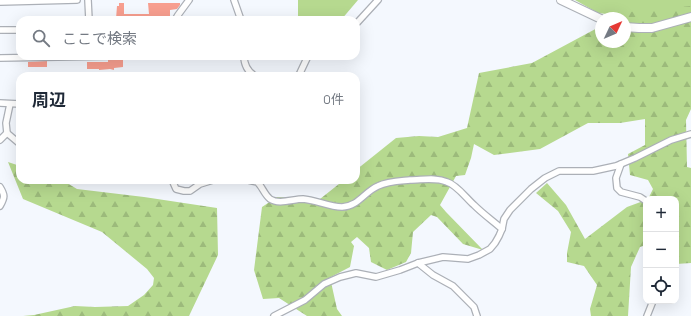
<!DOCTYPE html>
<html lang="ja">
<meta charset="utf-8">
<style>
:root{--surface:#fff;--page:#f2f2f3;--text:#1f2937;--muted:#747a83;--line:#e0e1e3}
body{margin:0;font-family:Manrope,"Noto Sans JP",sans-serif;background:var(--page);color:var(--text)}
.controls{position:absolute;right:12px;bottom:12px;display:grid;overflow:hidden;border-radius:8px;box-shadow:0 4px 16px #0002}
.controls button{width:36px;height:36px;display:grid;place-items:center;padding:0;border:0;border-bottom:1px solid var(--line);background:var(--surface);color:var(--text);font:20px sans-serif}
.compass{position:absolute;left:595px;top:12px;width:36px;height:36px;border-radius:50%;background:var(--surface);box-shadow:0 4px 16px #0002;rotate:46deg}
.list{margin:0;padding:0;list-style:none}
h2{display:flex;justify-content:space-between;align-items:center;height:52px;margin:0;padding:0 16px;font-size:17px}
h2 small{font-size:13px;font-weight:400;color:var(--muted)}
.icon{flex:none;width:22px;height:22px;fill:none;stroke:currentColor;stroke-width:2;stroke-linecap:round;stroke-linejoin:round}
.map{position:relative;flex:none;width:691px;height:316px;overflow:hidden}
.search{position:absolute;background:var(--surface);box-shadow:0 4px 16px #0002;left:16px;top:16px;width:344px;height:44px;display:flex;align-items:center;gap:10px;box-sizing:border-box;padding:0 14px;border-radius:12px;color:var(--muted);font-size:15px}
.panel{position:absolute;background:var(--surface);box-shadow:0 4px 16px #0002;left:16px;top:72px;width:344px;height:112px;border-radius:12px}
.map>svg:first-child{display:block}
.green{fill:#b6d98f}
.forest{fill:url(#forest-firs)}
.building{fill:#f79e8f}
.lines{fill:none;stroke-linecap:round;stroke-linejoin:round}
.street-casing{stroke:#acb0b7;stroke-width:8}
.secondary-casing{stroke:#acb0b7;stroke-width:10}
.street{stroke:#fff;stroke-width:5.5}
.secondary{stroke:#fff;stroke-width:8}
</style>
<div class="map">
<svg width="691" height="316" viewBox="0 0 691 316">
<defs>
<pattern id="forest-firs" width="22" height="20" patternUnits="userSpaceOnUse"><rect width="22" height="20" fill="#b6d98f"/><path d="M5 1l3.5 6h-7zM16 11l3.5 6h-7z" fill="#9cba7b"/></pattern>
</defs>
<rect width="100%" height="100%" fill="#f4f8fe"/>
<g class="green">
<path d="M298 0H358L341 20H298Z"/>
<path d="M575 0H691V10L650 19 598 13Z"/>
</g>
<g class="forest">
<path d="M691 6V109L686 120 687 167 691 168V263L676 264V199H648L653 189 648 180 630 175 628 154 645 145V119L620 123H588L540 149 494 155 474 144 471 158 465 175 456 176 440 205 446 212 483 250 463 244 437 217 431 215 413 232 411 253 406 262 387 270 371 262 369 248 357 237 351 242 354 246 350 267 327 279 331 282 337 309 342 316H307L279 298 263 299 254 270 262 207 277 197 320 199 344 180H356V170L396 138 419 136 438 137 467 128 479 73 532 63 601 26V42H625V18H616L628 12Z"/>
<path d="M8 162 20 166V180H62L77 189 144 197 217 208 218 255 189 316H23L34 315 75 306 95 307 128 306 144 295 153 285 154 278 147 269 102 232 23 199Z"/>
<path d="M547 183 566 205 585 239 627 207 646 200V245L640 247 631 267 628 316H591L590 309 597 285 584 266 567 262V253L571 232 558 211 536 193Z"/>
</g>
<g class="building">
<path d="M119 3H124V14H149L148 3H180V5L177 9 170 10V18H155L140 20H136V19H116L117 6H119Z"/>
<path d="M108 60H123V67L114 68V70L110 69 99 70V69H87V62H108Z"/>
<path d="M47 61V67H28V62Z"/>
</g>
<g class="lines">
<defs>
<g id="street">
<path d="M88 0 89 20"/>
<path d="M234 0 241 20"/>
<path d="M0 2 77 0"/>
<path d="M175 20 178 15 189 0"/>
<path d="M356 24 378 0"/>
<path d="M0 30H20"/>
<path d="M244 56C244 65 247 71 255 76"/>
<path d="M0 58 116 56"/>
<path d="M298 76 300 73 308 56"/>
<path d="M0 103 20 104"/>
<path d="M10 104 6 123 7 133 20 144"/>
<path d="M0 140 7 133"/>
<path d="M621 164 616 178 617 188 621 192 640 197 646 201"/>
<path d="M172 180 176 189 184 191H190L200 184 213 180"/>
<path d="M248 180C250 181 254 181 257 182 262 186 264 194 270 199 279 205 293 199 303 199 316 200 329 207 342 207 359 206 364 192 378 186 388 181 400 181 410 180 422 180 436 177 447 182 457 185 466 198 474 205 483 214 493 221 502 229"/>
<path d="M0 187C5 195 5 197 0 206"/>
<path d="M418 263 433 275 453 286 474 307 477 316"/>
<path d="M274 316 305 300 324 284 340 277 356 273 376 277 400 270 418 263 443 257 468 259 479 255 490 249 495 243 499 236 502 229 504 219 510 210 531 189 545 178 559 171H593L616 166 635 158 671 140 691 134"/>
<path d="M647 316 653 301"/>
</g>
<g id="secondary">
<path d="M561 0 601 19"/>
<path d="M625 27 639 28H652L691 17"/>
</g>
</defs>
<use href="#street" class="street-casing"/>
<use href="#secondary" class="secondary-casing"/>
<use href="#street" class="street"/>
<use href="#secondary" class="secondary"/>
</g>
</svg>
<div class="controls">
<button>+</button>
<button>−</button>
<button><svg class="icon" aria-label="locate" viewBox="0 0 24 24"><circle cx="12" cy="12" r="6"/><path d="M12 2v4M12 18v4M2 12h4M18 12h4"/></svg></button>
</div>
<svg class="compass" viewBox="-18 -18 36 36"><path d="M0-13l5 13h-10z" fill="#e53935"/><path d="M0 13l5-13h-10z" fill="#747a83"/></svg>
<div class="search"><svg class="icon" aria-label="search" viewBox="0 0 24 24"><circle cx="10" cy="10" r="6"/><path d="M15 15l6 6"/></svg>ここで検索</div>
<section class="panel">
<h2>周辺<small>0件</small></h2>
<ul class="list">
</ul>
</section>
</div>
